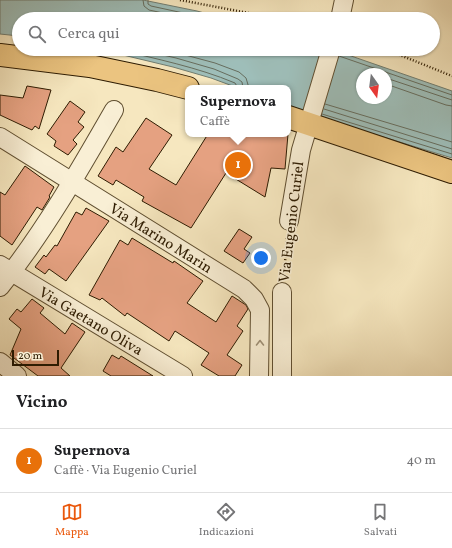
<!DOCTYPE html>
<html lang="it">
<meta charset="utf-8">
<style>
:root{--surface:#fff;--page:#f6f6f6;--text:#202124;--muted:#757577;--line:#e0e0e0;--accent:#ea580c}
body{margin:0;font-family:Vollkorn,serif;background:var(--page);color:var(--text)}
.compass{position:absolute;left:356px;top:68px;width:36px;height:36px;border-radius:50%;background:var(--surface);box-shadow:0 1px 3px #0004;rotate:166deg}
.scale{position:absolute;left:12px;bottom:10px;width:47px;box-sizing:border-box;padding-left:4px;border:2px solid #2e1c02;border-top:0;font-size:11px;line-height:14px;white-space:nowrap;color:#2e1c02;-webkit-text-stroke:3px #f9efd5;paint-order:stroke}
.you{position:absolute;left:261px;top:258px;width:14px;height:14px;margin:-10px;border:3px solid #fff;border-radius:50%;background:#1a73e8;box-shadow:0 0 0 6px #1a73e833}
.badge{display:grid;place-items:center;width:26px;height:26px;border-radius:50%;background:var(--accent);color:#fff;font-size:13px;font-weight:700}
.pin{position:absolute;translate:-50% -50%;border:2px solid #fff;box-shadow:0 1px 4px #0006}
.popup{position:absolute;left:185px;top:85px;width:106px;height:52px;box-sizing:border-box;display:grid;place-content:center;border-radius:8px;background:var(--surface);filter:drop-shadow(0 1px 3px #0005);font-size:13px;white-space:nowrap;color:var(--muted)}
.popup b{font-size:15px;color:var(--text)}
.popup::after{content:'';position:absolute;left:50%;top:100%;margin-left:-8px;border:8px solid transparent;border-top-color:var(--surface)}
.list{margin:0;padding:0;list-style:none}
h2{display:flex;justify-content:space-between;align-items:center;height:52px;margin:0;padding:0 16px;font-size:17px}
h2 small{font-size:13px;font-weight:400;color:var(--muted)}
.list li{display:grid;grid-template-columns:26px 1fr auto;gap:12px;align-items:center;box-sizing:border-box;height:64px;padding:0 16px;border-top:1px solid var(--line)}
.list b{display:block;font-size:15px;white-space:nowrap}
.list p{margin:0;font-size:13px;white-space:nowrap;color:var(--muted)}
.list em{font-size:13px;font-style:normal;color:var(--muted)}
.icon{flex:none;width:22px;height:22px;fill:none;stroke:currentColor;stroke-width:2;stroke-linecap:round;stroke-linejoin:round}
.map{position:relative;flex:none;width:452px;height:376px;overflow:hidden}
.search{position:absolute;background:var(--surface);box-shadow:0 1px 3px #0004;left:12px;right:12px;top:12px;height:44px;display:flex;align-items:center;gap:10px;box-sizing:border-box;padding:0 14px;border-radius:22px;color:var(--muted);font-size:15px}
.sheet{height:116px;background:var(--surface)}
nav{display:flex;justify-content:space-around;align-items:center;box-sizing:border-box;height:56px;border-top:1px solid var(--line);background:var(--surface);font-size:11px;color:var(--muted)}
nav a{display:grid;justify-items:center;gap:2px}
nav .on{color:var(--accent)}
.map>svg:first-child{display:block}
.water{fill:#9ebeb9;stroke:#717d70;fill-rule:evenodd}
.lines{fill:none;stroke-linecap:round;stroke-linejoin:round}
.shore{stroke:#666d5e;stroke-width:1}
.building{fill:#e5a181;stroke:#2e1c02}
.minor-casing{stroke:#604f31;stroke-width:20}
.major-casing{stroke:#2e1c02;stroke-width:24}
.path{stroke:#2e1c02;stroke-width:2.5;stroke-dasharray:1 2;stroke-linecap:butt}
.minor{stroke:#f9efd5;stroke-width:18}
.major{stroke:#ebc480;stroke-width:22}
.oneway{stroke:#9e9076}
.labels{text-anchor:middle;stroke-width:3;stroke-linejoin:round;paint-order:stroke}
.street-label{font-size:15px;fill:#2e1c02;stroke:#f9efd5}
</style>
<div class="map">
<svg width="452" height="376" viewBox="0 0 452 376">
<rect width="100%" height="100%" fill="#f6e7bf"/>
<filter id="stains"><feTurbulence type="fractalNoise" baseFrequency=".005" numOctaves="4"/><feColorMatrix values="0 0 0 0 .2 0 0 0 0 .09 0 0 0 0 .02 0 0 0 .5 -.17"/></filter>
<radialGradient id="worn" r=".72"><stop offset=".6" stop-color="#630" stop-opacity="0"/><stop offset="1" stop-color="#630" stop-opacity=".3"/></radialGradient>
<g class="water">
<path d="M0 0H143L197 11 226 19H19V36L0 34Z"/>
<path d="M98 49H331L452 91V158L308 114 288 107V88H238L211 78 173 67ZM362 74H386V98H362Z"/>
</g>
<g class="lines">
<g class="shore">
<path d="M143 0 144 6 149 10 191 19"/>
<path d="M148 0V4L151 6 211 19"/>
<path d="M116 49C156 59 197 67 235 83L238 88"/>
<path d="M137 49 176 58 214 69 238 79 242 82 243 88"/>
<path d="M163 49 215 63 239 72 246 78 249 88"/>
<path d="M339 56 452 95"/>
<path d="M386 78 452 100"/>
<path d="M386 84 446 105 452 106"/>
<path d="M325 104 452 142"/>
<path d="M324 109 452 149"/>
<path d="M322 114 452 154"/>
</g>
</g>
<g class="building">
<path d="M27 86 51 90 39 129 35 126 32 130 0 115V95L23 98Z"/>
<path d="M70 101 85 112 78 122 84 127 73 140 77 144 68 155 54 146 56 141 47 134Z"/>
<path d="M146 118 172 135 149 169 176 185 208 134H288L285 169 271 168 265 197 226 173 191 228 142 201 144 197 116 180 113 185 98 176 116 147 123 152Z"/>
<path d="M25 166 54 187 49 196 50 197 42 210 37 207 12 245 0 236V192L5 195Z"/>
<path d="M86 208 109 221 66 281 49 269 45 274 35 267 44 255 46 257 55 245 57 246 76 212 82 215Z"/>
<path d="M239 229 252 237 244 249 250 253 243 263 224 251Z"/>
<path d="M132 238 173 263 174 261 203 281 187 303 216 322 232 296 246 305 248 309 237 326 243 331 227 355 242 365 235 376H219L201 365 209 353 175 331 169 341 127 313 125 316 102 298 100 300 89 295 120 240 128 245Z"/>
<path d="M32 299 44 308 40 313 65 334 72 323 85 332 61 368 70 376H38L10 355 21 329 9 319 17 309 21 312Z"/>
<path d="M112 355 119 359 121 356 153 376H111L103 371Z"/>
</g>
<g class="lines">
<defs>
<g id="minor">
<path d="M340 19 344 0"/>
<path d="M0 137 244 289 254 299 260 310 259 376"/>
<path d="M289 221 301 150 331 49"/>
<path d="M0 265 183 376"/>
<path d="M0 287C44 232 79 171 114 110"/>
<path d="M282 292V376"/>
<path d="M0 362 17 376"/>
</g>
<g id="major">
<path d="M0 55 90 66 157 80 188 88"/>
<path d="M288 117 452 172"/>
</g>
</defs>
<use href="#minor" class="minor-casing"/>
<use href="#major" class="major-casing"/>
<g class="path">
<path d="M180 0 280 19"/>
<path d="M385 49 452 76"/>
<path d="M284 275 287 237"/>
</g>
<use href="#minor" class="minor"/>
<use href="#major" class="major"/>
</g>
<defs><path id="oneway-chevron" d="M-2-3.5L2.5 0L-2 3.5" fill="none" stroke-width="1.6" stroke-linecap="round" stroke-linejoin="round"/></defs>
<use class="oneway" href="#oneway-chevron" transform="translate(260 343) rotate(-90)"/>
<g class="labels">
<g class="street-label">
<text transform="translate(291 222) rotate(-83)" y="5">Via Eugenio Curiel</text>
<text transform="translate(161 238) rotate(32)" y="5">Via Marino Marin</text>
<text transform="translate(91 321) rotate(31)" y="5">Via Gaetano Oliva</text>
</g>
</g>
<rect width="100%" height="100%" filter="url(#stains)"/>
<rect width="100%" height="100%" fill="url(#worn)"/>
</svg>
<svg class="compass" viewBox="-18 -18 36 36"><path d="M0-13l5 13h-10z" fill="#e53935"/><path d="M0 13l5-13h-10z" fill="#757577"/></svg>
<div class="scale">20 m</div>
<div class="you"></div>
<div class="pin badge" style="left:238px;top:165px;background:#e8710a">1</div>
<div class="popup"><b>Supernova</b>Caffè</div>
<div class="search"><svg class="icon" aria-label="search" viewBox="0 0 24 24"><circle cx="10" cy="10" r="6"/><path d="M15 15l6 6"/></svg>Cerca qui</div>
</div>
<section class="sheet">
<h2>Vicino<small></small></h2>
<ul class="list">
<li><span class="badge" style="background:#e8710a">1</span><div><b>Supernova</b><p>Caffè · Via Eugenio Curiel</p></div><em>40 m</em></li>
</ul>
</section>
<nav>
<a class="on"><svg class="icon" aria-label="map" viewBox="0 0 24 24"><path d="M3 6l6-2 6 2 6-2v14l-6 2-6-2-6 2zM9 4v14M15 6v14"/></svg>Mappa</a>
<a><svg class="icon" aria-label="directions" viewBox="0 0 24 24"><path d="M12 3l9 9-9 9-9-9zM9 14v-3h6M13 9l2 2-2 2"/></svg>Indicazioni</a>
<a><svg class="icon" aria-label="saved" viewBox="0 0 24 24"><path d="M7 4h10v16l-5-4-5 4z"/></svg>Salvati</a>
</nav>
